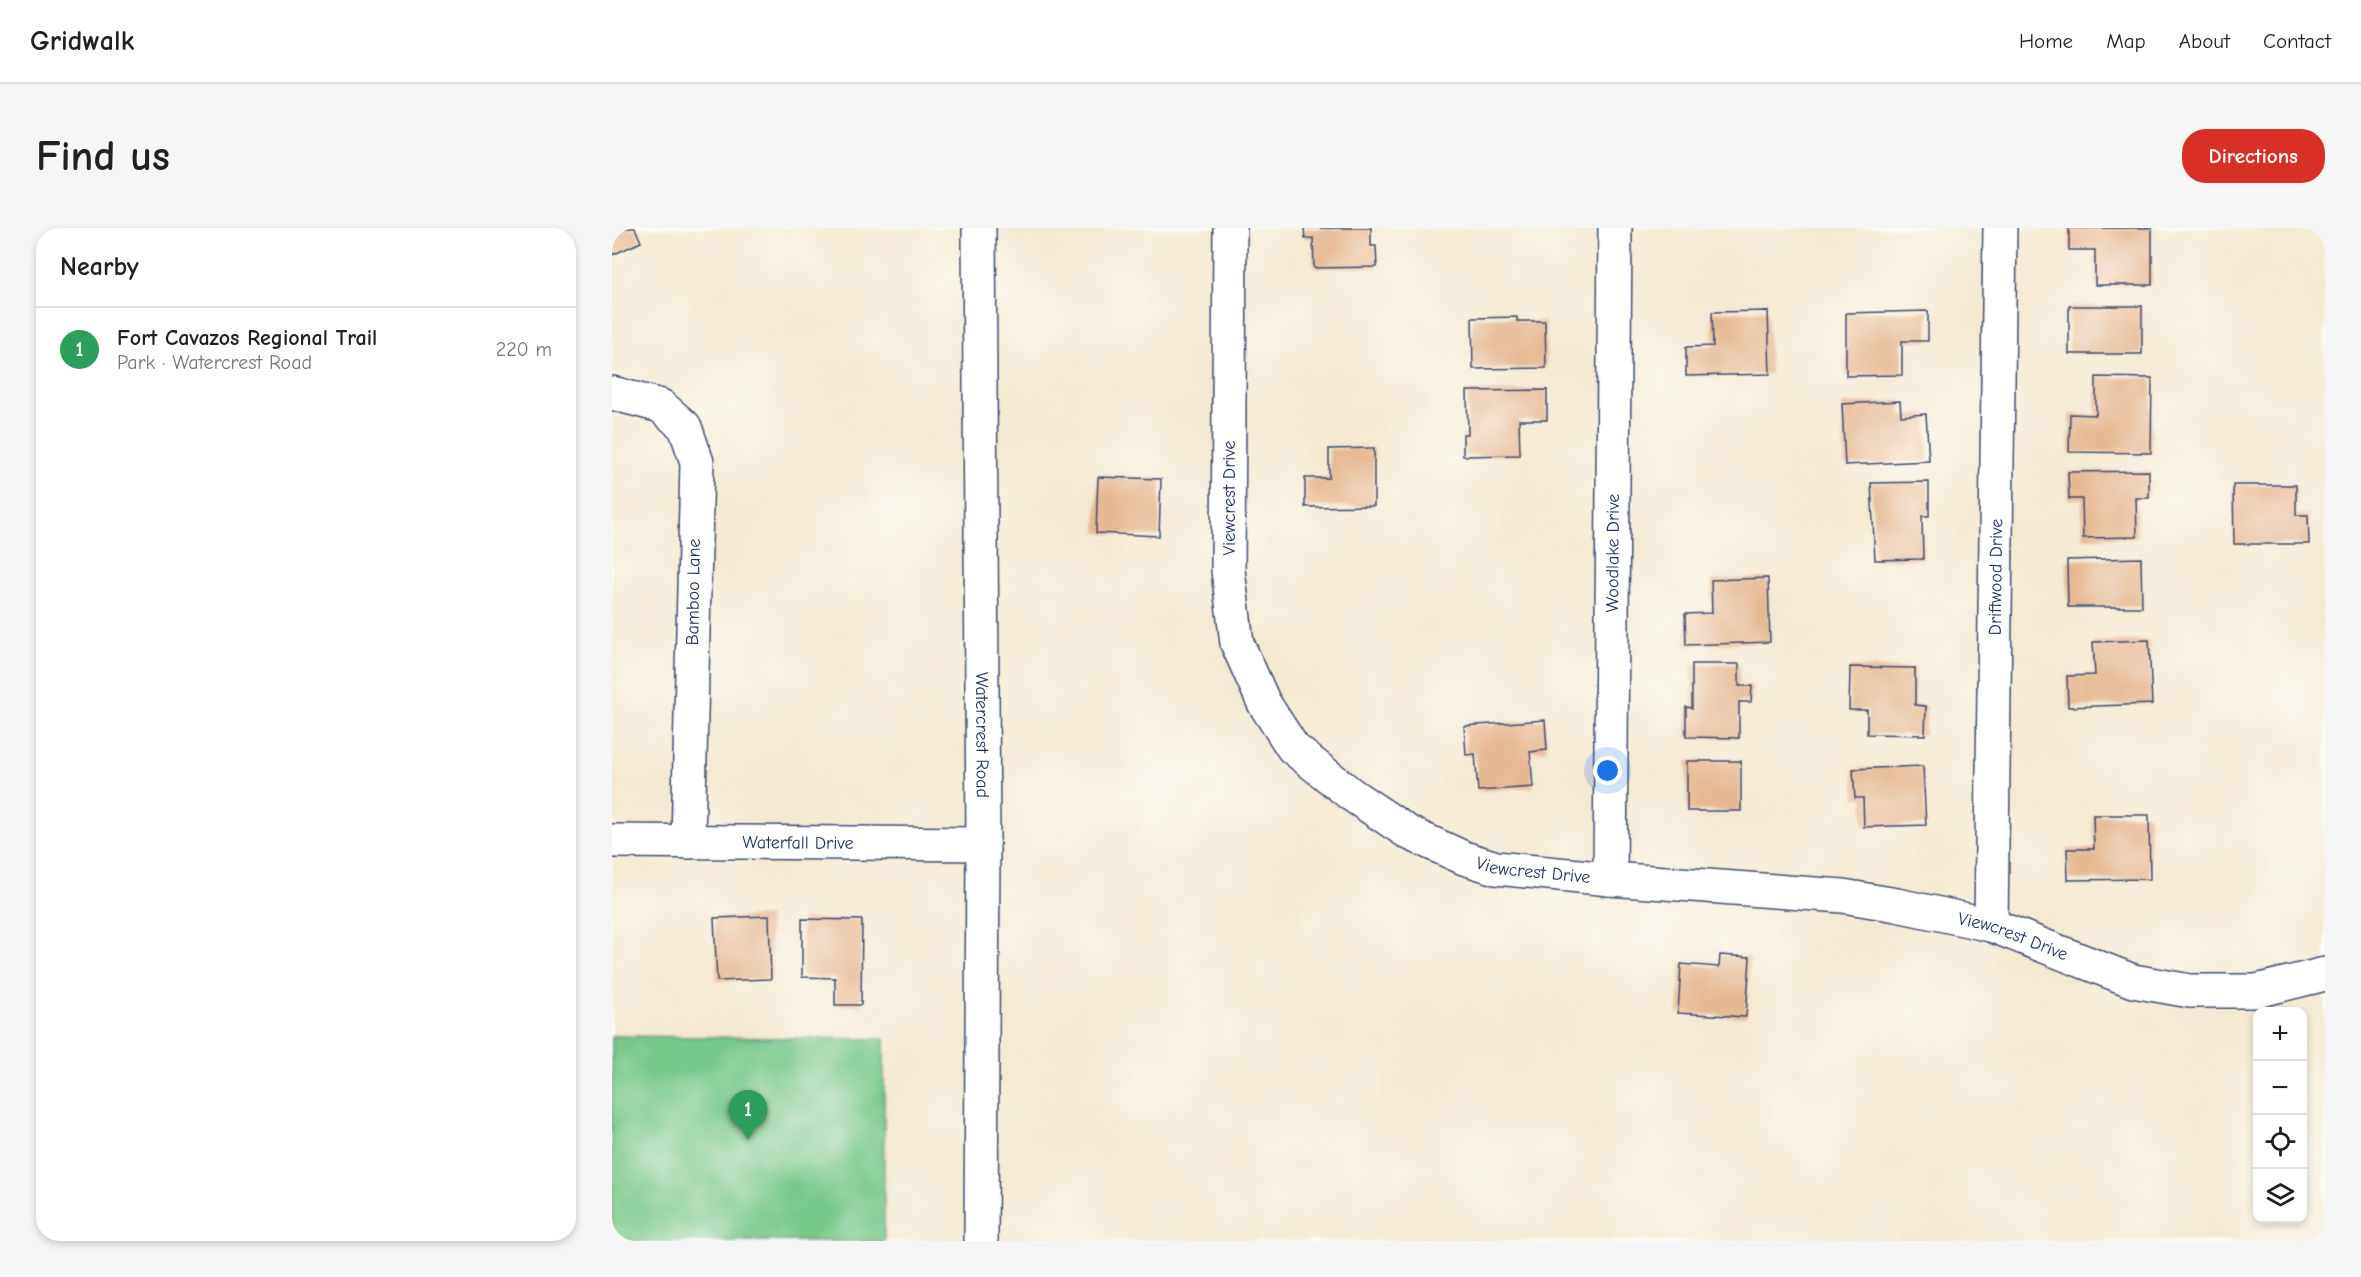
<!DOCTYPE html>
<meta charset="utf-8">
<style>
:root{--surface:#fff;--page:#f6f6f6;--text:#202124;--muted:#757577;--line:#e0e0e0;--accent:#d93025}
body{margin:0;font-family:"Comic Neue",sans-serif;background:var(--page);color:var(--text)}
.controls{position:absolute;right:18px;bottom:18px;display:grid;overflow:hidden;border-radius:12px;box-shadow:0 3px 9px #0003}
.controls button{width:54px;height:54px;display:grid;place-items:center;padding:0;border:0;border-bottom:2px solid var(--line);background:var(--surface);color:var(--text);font:30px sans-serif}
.you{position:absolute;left:996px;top:543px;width:21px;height:21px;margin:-15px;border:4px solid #fff;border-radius:50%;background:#1a73e8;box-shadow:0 0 0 9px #1a73e833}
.badge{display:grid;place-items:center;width:39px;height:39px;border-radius:50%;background:var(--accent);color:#fff;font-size:20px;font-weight:700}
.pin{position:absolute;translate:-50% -50px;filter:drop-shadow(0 2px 3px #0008)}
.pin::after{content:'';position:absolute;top:32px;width:21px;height:18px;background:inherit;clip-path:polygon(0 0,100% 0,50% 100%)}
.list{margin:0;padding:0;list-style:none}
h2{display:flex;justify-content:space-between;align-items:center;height:78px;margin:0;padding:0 24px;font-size:26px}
h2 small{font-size:20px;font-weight:400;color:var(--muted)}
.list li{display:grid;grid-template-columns:39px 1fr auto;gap:18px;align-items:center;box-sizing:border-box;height:84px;padding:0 24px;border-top:2px solid var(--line)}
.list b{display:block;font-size:22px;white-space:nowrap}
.list p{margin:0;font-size:20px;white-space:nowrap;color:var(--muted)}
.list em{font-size:20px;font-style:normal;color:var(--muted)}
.icon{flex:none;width:33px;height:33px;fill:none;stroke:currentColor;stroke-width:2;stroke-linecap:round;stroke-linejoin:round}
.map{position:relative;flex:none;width:1713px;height:1013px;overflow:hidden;border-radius:24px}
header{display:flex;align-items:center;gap:36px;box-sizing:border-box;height:84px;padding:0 30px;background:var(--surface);border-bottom:2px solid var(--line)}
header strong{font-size:28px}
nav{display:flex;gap:33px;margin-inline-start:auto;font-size:21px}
.intro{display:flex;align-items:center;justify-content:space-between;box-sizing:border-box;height:144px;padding:0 36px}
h1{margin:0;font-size:42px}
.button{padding:15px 27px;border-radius:24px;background:var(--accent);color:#fff;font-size:21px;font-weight:700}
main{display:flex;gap:36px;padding:0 36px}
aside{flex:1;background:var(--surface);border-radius:24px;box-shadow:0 3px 9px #0003}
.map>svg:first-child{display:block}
.green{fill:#78c889;stroke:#4a7c74;stroke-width:1.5}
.building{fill:#e7b993}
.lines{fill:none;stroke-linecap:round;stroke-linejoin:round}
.minor-casing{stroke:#3c4b6f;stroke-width:36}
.minor{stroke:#fff;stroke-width:33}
.labels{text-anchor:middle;stroke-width:6;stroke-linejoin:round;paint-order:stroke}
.street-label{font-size:18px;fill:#1b2f5e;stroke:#fdfcf7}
</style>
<header>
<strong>Gridwalk</strong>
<nav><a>Home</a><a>Map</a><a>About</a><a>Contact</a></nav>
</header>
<div class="intro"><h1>Find us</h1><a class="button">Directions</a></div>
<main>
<aside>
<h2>Nearby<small></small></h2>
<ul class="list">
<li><span class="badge" style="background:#2e9e5b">1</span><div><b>Fort Cavazos Regional Trail</b><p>Park · Watercrest Road</p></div><em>220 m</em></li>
</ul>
</aside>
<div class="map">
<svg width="1713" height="1013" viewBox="0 0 1713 1013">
<rect width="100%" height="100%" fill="#fdfcf7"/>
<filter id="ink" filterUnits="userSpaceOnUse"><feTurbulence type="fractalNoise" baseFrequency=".0167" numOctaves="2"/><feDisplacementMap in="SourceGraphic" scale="12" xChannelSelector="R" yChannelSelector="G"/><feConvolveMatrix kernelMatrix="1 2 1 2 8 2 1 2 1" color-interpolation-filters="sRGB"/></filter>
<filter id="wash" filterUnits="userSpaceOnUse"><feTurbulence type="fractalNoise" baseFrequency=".008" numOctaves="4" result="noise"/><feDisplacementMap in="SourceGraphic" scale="24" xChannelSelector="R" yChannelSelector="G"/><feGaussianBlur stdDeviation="1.35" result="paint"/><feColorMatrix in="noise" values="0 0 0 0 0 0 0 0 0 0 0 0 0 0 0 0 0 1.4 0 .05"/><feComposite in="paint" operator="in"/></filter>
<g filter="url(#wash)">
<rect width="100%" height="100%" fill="#f4e9d2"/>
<path class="green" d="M0 808 272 811V1013H0Z"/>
<g id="blocks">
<g class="building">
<path d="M0 0H23L29 14 0 27Z"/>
<path d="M692 0H759V18H764L765 39 702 40 701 10 693 11Z"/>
<path d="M1457 0H1540V57H1483V22H1457Z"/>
<rect x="1457" y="78" width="73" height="48"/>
<path d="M1156 83 1158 146 1074 148V119L1101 118 1100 84Z"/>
<path d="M1316 83V113H1290V147L1234 148V85Z"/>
<path d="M905 89V93H933L934 140 861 141 860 90Z"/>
<path d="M1484 149 1540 150 1539 225 1457 224 1458 186 1484 187Z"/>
<path d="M935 162V192H907L908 227 851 228V206H856L855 163Z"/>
<path d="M1288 173 1289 188 1314 186 1317 233 1233 237 1230 176Z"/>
<path d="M762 220V278L693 279V250H717V221Z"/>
<path d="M1537 243V270H1524L1525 309 1471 310 1470 271H1457L1456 244Z"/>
<path d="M486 249 549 251 547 308 484 305Z"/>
<path d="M1317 254V288H1310L1311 331 1263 332 1259 255Z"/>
<path d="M1621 257H1684V287H1696L1697 316H1622Z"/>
<path d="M1529 330 1530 379H1456L1455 332Z"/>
<path d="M1156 350 1158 414 1074 417 1073 386 1100 385 1099 352Z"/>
<path d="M1537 412 1540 476 1456 479 1455 448 1483 447 1481 414Z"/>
<path d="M1080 436H1127V458H1140L1139 474H1127V510L1074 509V479L1080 480Z"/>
<path d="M1238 439 1303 440V477L1314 478 1313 507 1255 506V482H1237Z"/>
<path d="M933 492 935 522 918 524 921 559 866 563 863 526 854 527 852 498Z"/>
<rect x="1075" y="533" width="54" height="50"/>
<path d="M1311 538 1314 597 1252 599 1251 570H1243L1241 541Z"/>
<path d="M1481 587H1537L1538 651 1456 652 1455 621H1482Z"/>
<path d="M157 688 159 751 105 753 102 690Z"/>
<path d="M190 691 250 692 249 777H223V750L190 749Z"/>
<path d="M1108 727 1138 729 1134 789 1066 785 1069 736 1107 739Z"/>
</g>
</g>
</g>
<g filter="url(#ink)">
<use href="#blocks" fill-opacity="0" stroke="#3c4b6f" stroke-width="1.5"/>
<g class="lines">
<defs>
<g id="minor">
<path id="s1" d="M367 0 371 616 369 1013"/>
<path id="s2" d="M618 0 616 342 625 415 652 475 681 520 740 567 797 605 852 630 884 640 998 651 1231 668 1285 677 1379 697 1521 753 1578 763H1644L1713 746"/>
<path d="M0 165 49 178 73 199 85 234 76 614"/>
<path id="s3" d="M0 613 371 616"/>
<path id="s4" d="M998 651 1003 0"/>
<path id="s5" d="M1379 697 1388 0"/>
</g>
</defs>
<use href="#minor" class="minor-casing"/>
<use href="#minor" class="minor"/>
</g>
</g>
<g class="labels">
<g class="street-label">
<text transform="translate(617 270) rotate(-90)" y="6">Viewcrest Drive</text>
<text dy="6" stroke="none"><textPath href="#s4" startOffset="326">Woodlake Drive</textPath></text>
<text dy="6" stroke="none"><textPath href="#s5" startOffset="348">Driftwood Drive</textPath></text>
<text transform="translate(81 364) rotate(-89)" y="6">Bamboo Lane</text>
<text dy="6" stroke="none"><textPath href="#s1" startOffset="507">Watercrest Road</textPath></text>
<text dy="6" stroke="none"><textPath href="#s3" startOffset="186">Waterfall Drive</textPath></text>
<text dy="6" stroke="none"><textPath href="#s2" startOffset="810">Viewcrest Drive</textPath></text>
<text dy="6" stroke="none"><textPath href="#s2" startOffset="1296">Viewcrest Drive</textPath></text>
</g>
</g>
</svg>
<div class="controls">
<button>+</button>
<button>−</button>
<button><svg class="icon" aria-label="locate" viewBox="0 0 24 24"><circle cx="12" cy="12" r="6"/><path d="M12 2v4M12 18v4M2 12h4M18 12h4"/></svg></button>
<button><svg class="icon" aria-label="layers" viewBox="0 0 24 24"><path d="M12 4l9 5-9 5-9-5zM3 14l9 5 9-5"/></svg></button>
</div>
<div class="you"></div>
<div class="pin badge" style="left:136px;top:912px;background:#2e9e5b">1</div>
</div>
</main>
